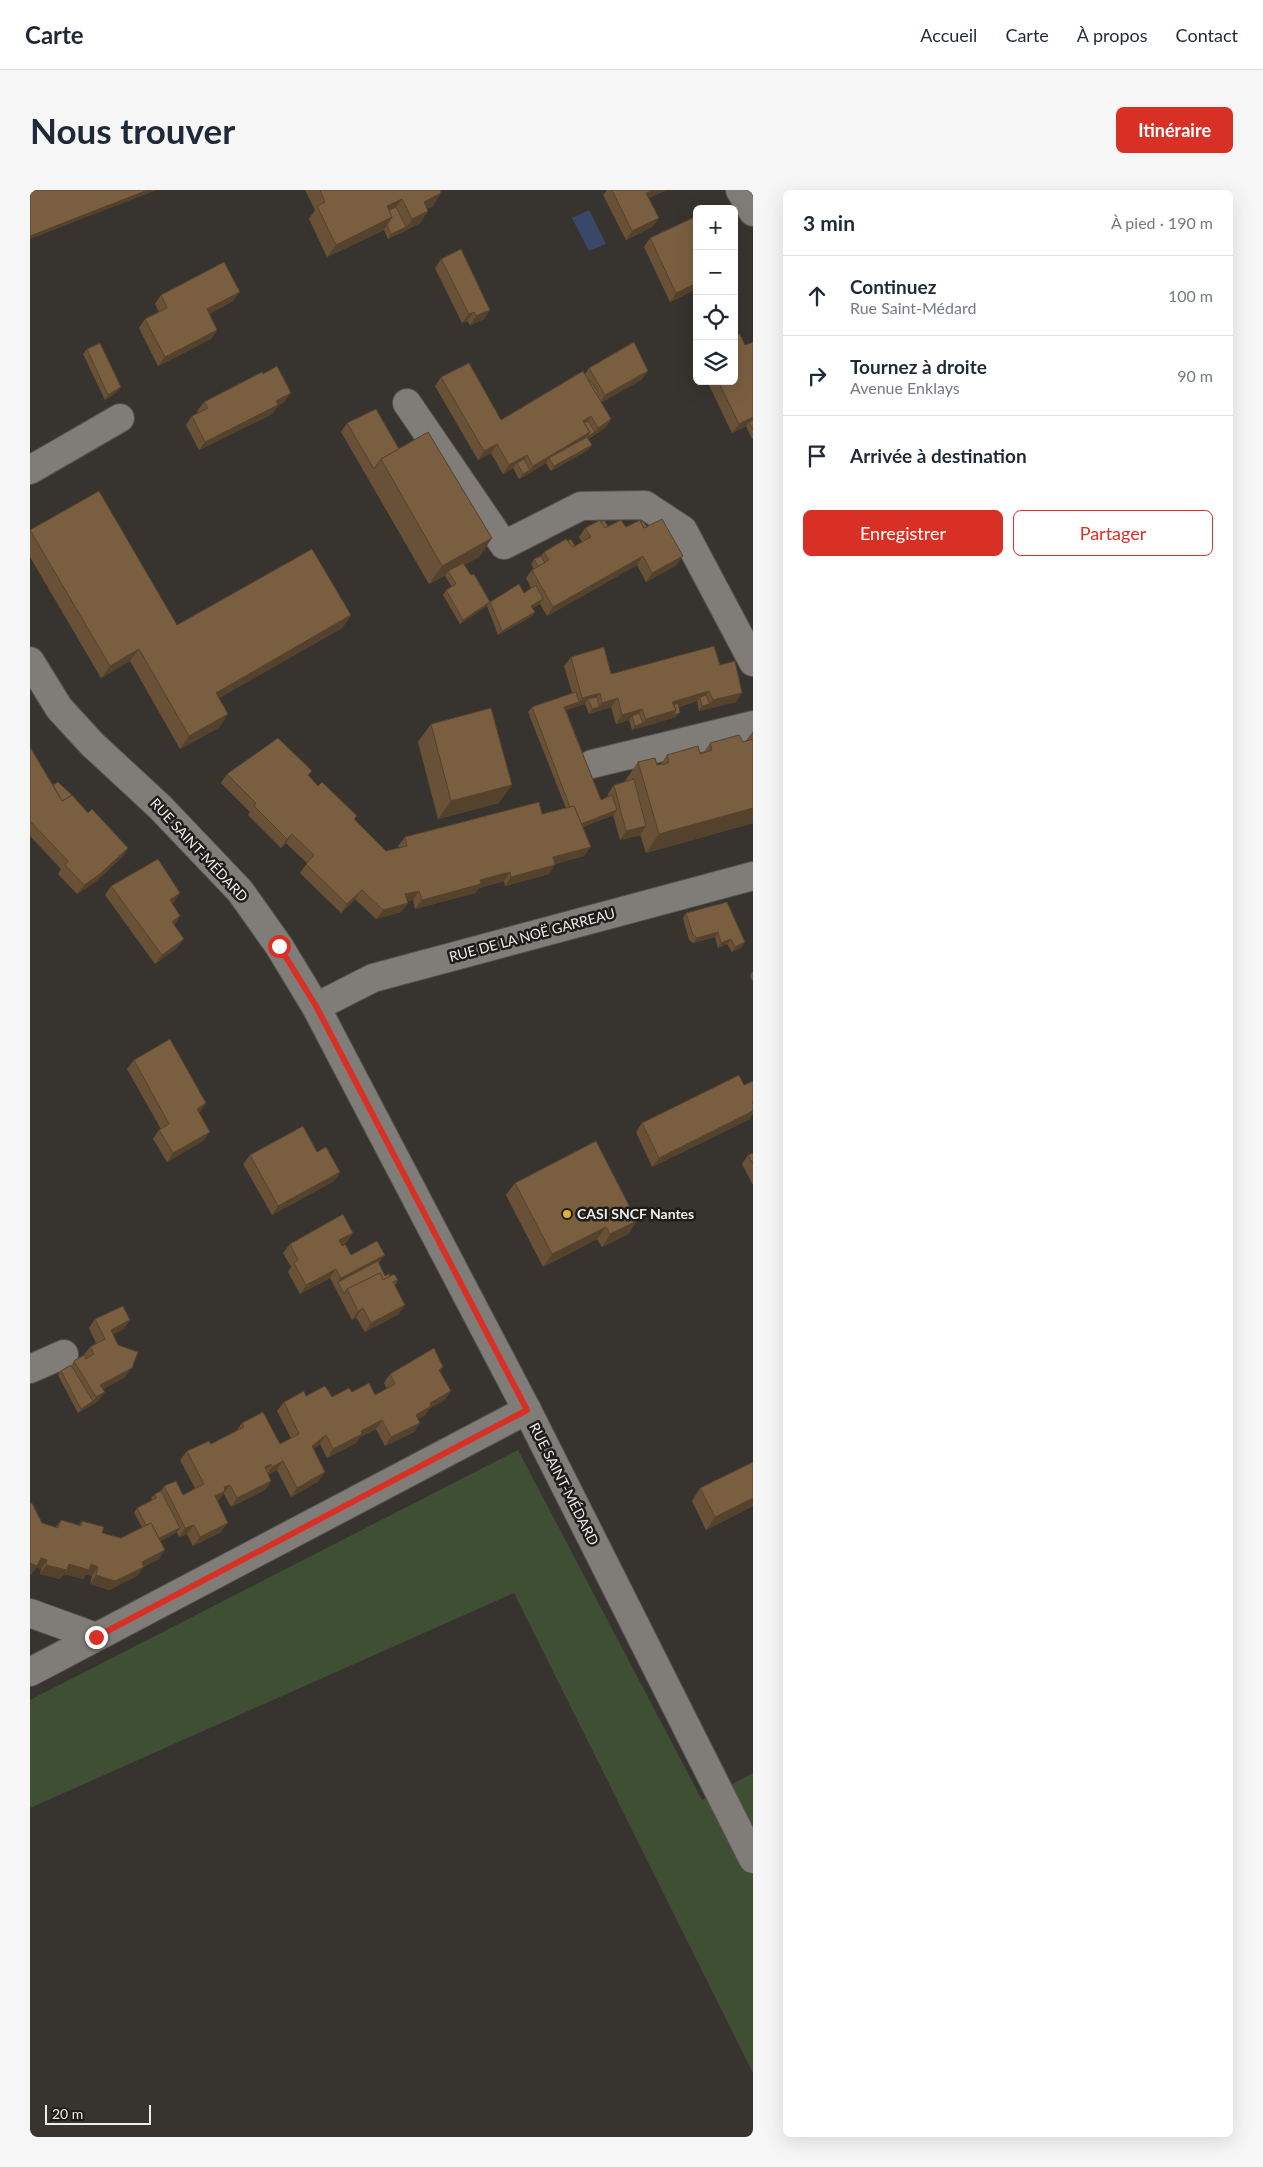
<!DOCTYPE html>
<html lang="fr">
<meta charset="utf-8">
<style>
:root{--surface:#fff;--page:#f6f6f7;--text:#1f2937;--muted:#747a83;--line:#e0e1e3;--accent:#d93025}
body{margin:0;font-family:Lato,sans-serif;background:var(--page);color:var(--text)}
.controls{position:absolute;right:15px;top:15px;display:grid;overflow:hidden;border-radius:8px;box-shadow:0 5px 20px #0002}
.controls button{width:45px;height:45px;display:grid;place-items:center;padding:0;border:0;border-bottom:1px solid var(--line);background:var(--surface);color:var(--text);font:25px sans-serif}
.scale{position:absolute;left:15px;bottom:12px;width:106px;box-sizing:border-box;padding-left:5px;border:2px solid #eeedea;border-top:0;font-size:14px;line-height:18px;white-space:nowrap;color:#eeedea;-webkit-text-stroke:4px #1d1c1a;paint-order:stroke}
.stop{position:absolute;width:15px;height:15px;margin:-11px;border:4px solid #d93025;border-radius:50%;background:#fff}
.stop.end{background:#d93025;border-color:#fff;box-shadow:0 1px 5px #0008}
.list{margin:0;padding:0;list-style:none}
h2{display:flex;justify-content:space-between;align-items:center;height:65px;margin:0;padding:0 20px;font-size:21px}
h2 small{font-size:16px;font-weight:400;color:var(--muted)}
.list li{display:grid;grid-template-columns:32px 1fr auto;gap:15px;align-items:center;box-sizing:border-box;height:80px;padding:0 20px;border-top:1px solid var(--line)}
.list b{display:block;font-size:19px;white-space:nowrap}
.list p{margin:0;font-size:16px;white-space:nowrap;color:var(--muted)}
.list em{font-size:16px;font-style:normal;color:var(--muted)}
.actions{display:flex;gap:10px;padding:15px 20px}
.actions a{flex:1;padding:11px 0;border:1px solid var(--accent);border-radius:8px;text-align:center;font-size:18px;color:var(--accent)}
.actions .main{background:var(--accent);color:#fff}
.icon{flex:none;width:28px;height:28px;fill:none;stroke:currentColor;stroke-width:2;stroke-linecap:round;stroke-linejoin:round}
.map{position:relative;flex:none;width:723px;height:1947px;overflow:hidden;border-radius:8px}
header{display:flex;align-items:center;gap:30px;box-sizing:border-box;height:70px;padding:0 25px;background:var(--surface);border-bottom:1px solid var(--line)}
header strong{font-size:24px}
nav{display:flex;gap:28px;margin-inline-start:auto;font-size:18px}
.intro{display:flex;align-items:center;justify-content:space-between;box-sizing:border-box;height:120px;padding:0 30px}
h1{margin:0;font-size:35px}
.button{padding:12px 22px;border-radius:8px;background:var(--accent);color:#fff;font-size:18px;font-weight:700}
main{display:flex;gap:30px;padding:0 30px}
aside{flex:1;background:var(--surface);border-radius:8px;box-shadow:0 5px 20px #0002}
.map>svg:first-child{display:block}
.green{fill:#3e4f34}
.water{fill:#394868}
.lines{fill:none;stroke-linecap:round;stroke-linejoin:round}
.minor-casing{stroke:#54524f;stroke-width:30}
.minor{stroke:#807d79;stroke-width:28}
.wall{fill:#695137}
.shaded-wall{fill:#55422d}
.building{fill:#7a5e40;stroke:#55422d}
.route{stroke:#d93025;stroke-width:6}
.poi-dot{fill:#e0b034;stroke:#1d1c1a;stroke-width:2}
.labels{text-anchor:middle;stroke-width:5;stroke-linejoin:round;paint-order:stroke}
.street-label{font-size:14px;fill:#eeedea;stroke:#1d1c1a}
.poi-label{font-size:14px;font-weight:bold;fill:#eeedea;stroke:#1d1c1a;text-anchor:start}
</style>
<header>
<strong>Carte</strong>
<nav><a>Accueil</a><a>Carte</a><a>À propos</a><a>Contact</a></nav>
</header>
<div class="intro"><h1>Nous trouver</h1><a class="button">Itinéraire</a></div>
<main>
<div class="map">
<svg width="723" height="1947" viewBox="0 0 723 1947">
<rect width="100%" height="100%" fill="#373430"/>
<path class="green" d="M488 1260 672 1610 723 1583V1883L484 1403 0 1618V1510Z"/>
<path class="water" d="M559 20 576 54 559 61 542 28Z"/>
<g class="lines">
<defs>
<g id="minor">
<path d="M710 0 723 22"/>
<path d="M377 213 474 355 551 316 615 315 653 340 723 472"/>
<path d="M0 280 90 228"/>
<path d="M0 471 29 518 62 554 130 617 210 701 249 756 286 817 497 1220 723 1669"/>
<path d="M562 574 723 535"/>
<path d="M286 817 343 788 723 686"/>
<path d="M0 1179 34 1164"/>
<path d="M0 1423 66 1447"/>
<path d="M0 1482 497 1220"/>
</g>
</defs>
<use href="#minor" class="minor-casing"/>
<use href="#minor" class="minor"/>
</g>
<g class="wall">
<path d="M275 0H410L403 16 397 19 398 21 390 33 358 49 354 40 297 67 279 29 285 20Z"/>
<path d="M577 0H636L619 8 629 28 622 37 596 50 573 5Z"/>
<path d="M667 26V99L640 112 614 57 620 48Z"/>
<path d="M411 69 454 129 440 135 437 131 432 133 405 78Z"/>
<path d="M131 105 203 111 179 124 187 140 181 149 128 176 109 138 115 129 129 122 125 114Z"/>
<path d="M723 152V248L722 249 716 236 702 243 677 191H704L715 155Z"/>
<path d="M57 159 87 202 75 210 53 164Z"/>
<path d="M559 178 618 181 611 190 571 212 581 229 575 238 558 249 562 255 558 260 521 281 516 273 489 289 483 278 473 284 461 263 448 270 405 196 411 187 471 230 555 184Z"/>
<path d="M233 184 261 203 254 212 248 216 242 224 169 260 156 235 162 226 169 223 167 221 174 212Z"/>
<path d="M317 233 369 259 462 348 449 367 434 375 460 412 494 403 501 398 496 388 502 380 504 379 501 374 504 369 511 366 514 362 538 351 545 356 552 352 549 347 555 338 571 332 578 336 596 337 611 332 617 337 647 375 616 392 607 375 517 426 510 414 502 418 505 422 501 427 468 445 457 416 430 434 413 405 416 400 422 397 415 386 416 385 399 394 311 242Z"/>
<path d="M0 340 147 435 321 425 312 438 189 508 190 537 150 559 100 471 71 488 0 367Z"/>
<path d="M541 467 581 484 690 475 706 512 669 521 667 511 649 517 646 527 602 540 599 530 586 534 581 517 559 524 555 514 536 520 571 610 578 606V604L584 595 596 592 595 591 608 572 627 575H630L637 565 670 564 674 562 680 553 713 552H715L723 541V633L616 663 610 644V645L590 650 583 625 553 637 554 666 525 674 519 684 475 696 474 691 449 698 445 703 385 719 383 710 377 711 378 713 371 722 346 729 325 709 311 723 270 683 277 673 256 653 251 658 218 625 220 622 191 593 197 584 282 581 278 586 356 661 369 658 368 656 375 647 512 624 536 618 498 522 502 517 542 503 534 476Z"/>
<path d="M401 534 469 613 408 629 388 552Z"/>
<path d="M0 557 23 595 58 623 98 658 92 667 64 693 47 704 28 684 31 679 0 646Z"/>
<path d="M81 696 144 712 142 713 150 726 144 735 147 758 125 774 75 705Z"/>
<path d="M697 712 712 757 702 762 697 754 688 758 685 747 663 753 659 750 653 728 656 723Z"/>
<path d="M723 781V790L722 791 720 785Z"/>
<path d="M104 870 170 922 169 923 173 951 137 972 123 949 129 940 131 939 97 879Z"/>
<path d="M714 895 720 929 622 977 606 942 612 933Z"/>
<path d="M287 962 310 982 304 991 242 1025 213 974 220 965Z"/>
<path d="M723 963V995L712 974 718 965Z"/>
<path d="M485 993 607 1031 598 1044 572 1057 567 1049 513 1077 476 1005Z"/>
<path d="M317 1052 311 1055 321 1065 349 1074 355 1086H360L368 1090 365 1095 369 1124 335 1142 326 1127 322 1130 300 1088 270 1104 258 1082 261 1077 253 1063 260 1054Z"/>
<path d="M65 1129 94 1139 83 1144 95 1187 73 1199 68 1211 48 1223 28 1185 31 1181 41 1176 44 1171 54 1165 60 1157 66 1153 59 1138Z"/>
<path d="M413 1177 410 1181 415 1210 400 1218 395 1225 388 1229 390 1233 384 1242 355 1256 346 1239 330 1247 326 1253 297 1268 290 1254 283 1259 289 1291 261 1307 247 1280 238 1285 241 1291 235 1300 201 1317 194 1304H193L189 1310 187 1311 191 1342 163 1356 157 1344 149 1347 147 1342 130 1351 129 1369 113 1377 107 1386 79 1400 60 1394 62 1386 56 1384 53 1389 34 1384 30 1389 10 1384 11 1379 6 1377 1 1385 0 1384V1314L12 1333 26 1337 31 1330 49 1335 52 1331 72 1343 91 1348 112 1337 104 1323 107 1318 122 1310 121 1308 125 1304 131 1301 134 1296 153 1305 165 1298 150 1270 157 1261 181 1254 207 1240 212 1233 250 1254 261 1248 247 1221 254 1212 276 1206 302 1207 322 1202 345 1205 357 1199 354 1193 360 1184Z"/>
<path d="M723 1272V1316L676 1340 662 1311 670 1298Z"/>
</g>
<g class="shaded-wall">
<path d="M118 0H127L0 49V46Z"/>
<path d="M623 0H636L610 12 616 3Z"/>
<path d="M411 3 403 16 385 25 394 12Z"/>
<path d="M372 9 363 21 352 24 357 16Z"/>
<path d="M398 21 390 33 373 42 382 29Z"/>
<path d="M362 27 354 40 297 67 306 55Z"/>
<path d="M629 28 622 37 596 50 602 41Z"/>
<path d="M376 37 373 42 358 49 361 44Z"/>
<path d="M667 93V99L640 112 646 103Z"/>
<path d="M210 102 203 111 171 128 177 119Z"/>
<path d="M460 120 454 129 440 135 446 126Z"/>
<path d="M444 122 437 131 432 133 439 124Z"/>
<path d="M187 140 181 149 128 176 135 167Z"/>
<path d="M618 181 611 190 569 214 575 205Z"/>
<path d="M91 197 87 202 75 210 78 205Z"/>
<path d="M261 203 254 212 248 216 242 224 169 260 175 252Z"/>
<path d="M561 226 555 235 553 231Z"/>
<path d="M723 227V233L719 232 716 236 702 243 709 234Z"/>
<path d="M581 229 575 238 520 271 519 268 516 273 497 285 503 276 560 242H565L568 238Z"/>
<path d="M467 254 461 263 448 270 454 261Z"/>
<path d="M562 255 558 260 521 281 524 276Z"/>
<path d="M497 265 491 274 487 273 483 278 473 284 479 275Z"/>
<path d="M500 280 497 285 489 289 493 284Z"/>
<path d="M462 348 449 367 419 383 418 381 416 385 399 394 412 376Z"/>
<path d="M613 366 607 375 517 426 523 417Z"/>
<path d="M653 366 647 375 616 392 622 383Z"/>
<path d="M513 409 510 414 498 421 501 416Z"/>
<path d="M460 412 457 416 430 434 433 430Z"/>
<path d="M505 422 501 427 468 445 472 441Z"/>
<path d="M321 425 312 438 177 515 186 503Z"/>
<path d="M109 459 100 471 71 488 80 476Z"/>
<path d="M679 501 673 510 670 507 667 511 641 519 642 512Z"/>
<path d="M570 503 563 512 558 509 555 514 531 522 534 517 549 512 552 508Z"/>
<path d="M712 503 706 512 669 521 672 516 680 514 683 510Z"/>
<path d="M588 508 581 517 559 524 562 519 569 517 572 513Z"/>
<path d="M612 519 606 528 602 526 599 530 586 534 592 525Z"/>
<path d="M646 520 650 523 646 527 602 540 605 536 613 533 616 529Z"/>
<path d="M198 524 190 537 150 559 159 546Z"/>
<path d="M482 595 469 613 408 629 421 611Z"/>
<path d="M723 618V633L616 663 629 644Z"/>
<path d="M587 620 583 625 544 640 548 635Z"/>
<path d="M616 636 610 645 590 650 596 641Z"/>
<path d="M262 644 256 653 251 658 257 649Z"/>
<path d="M561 657 554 666 517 676 523 667Z"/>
<path d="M98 658 92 667 64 693 47 704 54 695Z"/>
<path d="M525 675 519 684 475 696 481 687Z"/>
<path d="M480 682 474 691 449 698 445 703 385 719 392 710 450 690Z"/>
<path d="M332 700 325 709 311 723 317 714Z"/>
<path d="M389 701 383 710 369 713 375 704Z"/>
<path d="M150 703 144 712 133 719 140 710Z"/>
<path d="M378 713 371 722 346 729 353 720Z"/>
<path d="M150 726 143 735 142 732Z"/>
<path d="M688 742 685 747 663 753 667 748Z"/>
<path d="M154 749 147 758 125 774 132 765Z"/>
<path d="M701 749 697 754 688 758 691 753Z"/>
<path d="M715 752 712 757 702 762 705 757Z"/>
<path d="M176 913 170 922 160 928 167 919Z"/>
<path d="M723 921V924L720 929 622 977 629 968Z"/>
<path d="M180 942 173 951 137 972 143 963Z"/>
<path d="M310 982 304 991 242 1025 248 1016Z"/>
<path d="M607 1031 598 1044 572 1057 580 1044Z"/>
<path d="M576 1037 567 1049 513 1077 522 1064Z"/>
<path d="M323 1043 317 1052 302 1059 309 1050Z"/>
<path d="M355 1065 348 1074 308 1092 311 1088Z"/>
<path d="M306 1079 300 1088 270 1104 276 1095Z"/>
<path d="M375 1115 369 1124 335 1142 341 1133Z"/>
<path d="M333 1118 326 1127 322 1130 328 1121Z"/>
<path d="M100 1130 94 1139 74 1149 81 1140Z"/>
<path d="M102 1178 95 1187 64 1204 70 1195Z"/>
<path d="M421 1201 415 1210 400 1218 395 1225 379 1234 386 1225 400 1213Z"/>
<path d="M75 1202 68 1211 48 1223 51 1219 63 1211 66 1207Z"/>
<path d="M352 1230 346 1239 330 1247 326 1253 297 1268 303 1259 331 1241Z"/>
<path d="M390 1233 384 1242 355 1256 361 1247Z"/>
<path d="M296 1245 290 1254 276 1265 282 1256Z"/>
<path d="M253 1271 247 1280 236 1286 242 1277Z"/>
<path d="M241 1274 234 1283 235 1277Z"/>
<path d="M295 1282 289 1291 261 1307 267 1298Z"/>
<path d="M241 1291 235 1300 201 1317 207 1308Z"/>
<path d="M200 1295 189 1310 178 1315 185 1306 194 1297Z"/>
<path d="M723 1308V1316L676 1340 685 1327Z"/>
<path d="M198 1333 191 1342 163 1356 170 1347Z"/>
<path d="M164 1335 157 1344 149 1347 155 1338Z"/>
<path d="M150 1338 147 1342 121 1356 124 1351Z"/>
<path d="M135 1360 129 1369 113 1377 107 1386 79 1400 60 1394 66 1385 112 1372Z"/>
<path d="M11 1368 17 1370 11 1379 6 1377 1 1385 0 1384V1373Z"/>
<path d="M39 1374H61L68 1377 62 1386 56 1384 53 1389 34 1384 30 1389 10 1384 16 1375Z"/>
</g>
<g class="building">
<path d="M0 0H118L0 46Z"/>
<path d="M290 0H410L411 3 394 12 398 21 382 29 372 9 357 16 362 27 306 55 287 16 295 12Z"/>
<path d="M582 0H623L616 3 629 28 602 41Z"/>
<path d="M366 17 376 37 361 44 357 35 362 27 359 20Z"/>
<path d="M667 26V93L646 103 620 48Z"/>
<path d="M431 59 460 120 446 126 444 122 439 124 411 69Z"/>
<path d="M194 72 210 102 177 119 187 140 135 167 115 129 137 118 131 105Z"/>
<path d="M710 144 715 155 723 152V227L709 234 688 191H704V146Z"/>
<path d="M604 152 618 181 575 205 559 178Z"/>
<path d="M70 153 91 197 78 205 57 159Z"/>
<path d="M439 173 471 230 553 181 581 229 568 238 561 226 553 231 560 242 503 276 497 265 479 275 467 254 454 261 411 187Z"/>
<path d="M247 176 261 203 246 211 248 215 175 252 162 226 178 218 174 212 232 182 233 184Z"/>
<path d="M560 190 568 202 566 204 559 191Z"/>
<path d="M346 219 369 259 351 269 344 279 317 233Z"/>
<path d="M723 230V240L719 232Z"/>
<path d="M558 231 565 242 557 247 560 242 554 233Z"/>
<path d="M398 242 462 348 412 376 351 269Z"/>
<path d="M557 247 562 255 524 276 519 268Z"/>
<path d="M494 269 500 280 493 284 487 273Z"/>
<path d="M69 301 147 435 282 359 321 425 186 503 198 524 159 546 109 459 80 476 0 340Z"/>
<path d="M632 329 653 366 622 383 613 366 523 417 502 380 519 370 514 362 536 349 543 357 561 347 555 338 570 330 575 338 591 330 596 337 610 330 614 338Z"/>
<path d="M574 330 578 336 575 338 571 332Z"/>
<path d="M613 331 617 337 614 338 611 332Z"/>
<path d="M541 349 545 356 543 357 538 351Z"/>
<path d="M511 366 515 373 508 376 504 369Z"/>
<path d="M433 373 441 385 444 384 460 412 489 394 494 403 506 395 513 409 501 416 505 422 472 441 460 412 433 430 416 400 426 394 418 381Z"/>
<path d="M684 456 690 475 705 471 712 503 683 510 679 501 642 512 646 520 616 529 612 519 592 525 588 508 572 513 570 503 552 508 541 467 574 457 581 484Z"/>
<path d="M546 502 549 512 534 517 571 610 582 605 587 620 551 634 544 616 540 617 502 517Z"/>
<path d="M676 505 680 514 672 516 670 507Z"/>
<path d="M567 507 569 517 562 519 558 509Z"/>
<path d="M648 513 650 523 643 525 646 520 644 515Z"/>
<path d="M461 518 482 595 421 611 401 534Z"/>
<path d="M609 523 613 533 605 536 602 526Z"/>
<path d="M709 545 713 552 723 549V618L629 644 608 572 625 568 627 575 635 574 639 572 637 565 668 556 670 564 682 560 680 553Z"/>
<path d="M248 548 282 581 278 585 288 596 292 592 327 626 324 629 356 661 377 656 375 647 509 612 512 624 544 616 561 657 523 667 525 675 481 687 480 682 450 690 451 694 392 710 389 701 375 704 378 713 353 720 332 700 317 714 276 674 284 665 262 644 257 649 224 616 226 613 197 584Z"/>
<path d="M0 557 32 611 42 605 58 623 62 619 98 658 70 684 54 695 35 675 38 671 0 631Z"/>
<path d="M604 589 616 636 596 641 584 595Z"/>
<path d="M28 592 44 607 42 605 32 611 23 595Z"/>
<path d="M128 669 150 703 140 710 150 726 142 732 154 749 132 765 81 696Z"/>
<path d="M697 712 715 752 705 757 701 749 691 753 688 742 667 748 663 745 656 723Z"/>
<path d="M140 849 176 913 167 919 180 942 143 963 129 940 139 934 104 870Z"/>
<path d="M709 885 714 895 723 891V912H722L723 914V921L629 968 612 933Z"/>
<path d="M273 936 287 962 296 957 310 982 248 1016 220 965Z"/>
<path d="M566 951 607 1031 580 1044 576 1037 522 1064 485 993Z"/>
<path d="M723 963V974L718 965Z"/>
<path d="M313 1024 323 1043 309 1050 312 1056 315 1054 321 1065 347 1051 355 1065 311 1088 306 1079 276 1095 264 1073 268 1070 260 1054Z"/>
<path d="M348 1071 355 1086 359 1084 360 1086 353 1090 350 1083 317 1099 314 1104 308 1092Z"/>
<path d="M350 1083 353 1090 364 1084 368 1090 363 1092 375 1115 341 1133 333 1118 328 1121 317 1099Z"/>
<path d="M93 1116 100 1130 81 1140 88 1155 108 1162 102 1178 70 1195 75 1202 66 1207 44 1171 54 1165 56 1169 64 1164 60 1157 75 1149 65 1129Z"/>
<path d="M404 1158 413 1177 409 1180 421 1201 400 1213 401 1216 386 1225 390 1233 361 1247 352 1230 331 1241 332 1244 303 1259 296 1245 282 1256 295 1282 267 1298 253 1271 242 1277 241 1274 235 1277 241 1291 207 1308 200 1295 194 1297 195 1301 185 1306 198 1333 170 1347 164 1335 155 1338 134 1296 146 1291 153 1305 174 1294 157 1261 179 1251 181 1254 214 1237 212 1233 233 1222 250 1254 269 1244 254 1212 274 1201 276 1206 295 1196 302 1207 319 1198 322 1202 339 1193 345 1205 365 1194 360 1184Z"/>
<path d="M41 1175 63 1211 51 1219 31 1181Z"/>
<path d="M723 1272V1308L685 1327 670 1298Z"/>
<path d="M131 1301 150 1338 129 1348 121 1333 116 1335 107 1318 126 1308 125 1304Z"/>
<path d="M2 1313 12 1333 28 1338 31 1330 51 1336 52 1331 74 1337 72 1343 91 1348 121 1333 135 1360 112 1372 114 1377 85 1391 66 1385 68 1377 61 1374 59 1380 39 1374 37 1380 16 1375 17 1370 11 1368 7 1376 0 1373V1314Z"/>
</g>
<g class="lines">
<path class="route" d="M66 1447 497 1220 286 816 249 756"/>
</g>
<circle class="poi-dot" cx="537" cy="1024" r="5"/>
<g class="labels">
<g class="street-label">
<text transform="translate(169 660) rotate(47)" y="5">RUE SAINT-MÉDARD</text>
<text transform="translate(502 745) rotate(-15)" y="5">RUE DE LA NOË GARREAU</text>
<text transform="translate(534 1294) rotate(63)" y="5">RUE SAINT-MÉDARD</text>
</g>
<g class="poi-label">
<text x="547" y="1029">CASI SNCF Nantes</text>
</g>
</g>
</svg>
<div class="controls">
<button>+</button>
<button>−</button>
<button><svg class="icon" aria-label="locate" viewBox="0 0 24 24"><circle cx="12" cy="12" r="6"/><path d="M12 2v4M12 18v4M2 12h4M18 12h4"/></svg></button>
<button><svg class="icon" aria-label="layers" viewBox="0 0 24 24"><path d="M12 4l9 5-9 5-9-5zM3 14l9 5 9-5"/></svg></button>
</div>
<div class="scale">20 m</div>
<div class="stop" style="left:249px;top:756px"></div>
<div class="stop end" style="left:66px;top:1447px"></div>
</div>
<aside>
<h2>3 min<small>À pied · 190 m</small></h2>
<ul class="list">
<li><svg class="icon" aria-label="ahead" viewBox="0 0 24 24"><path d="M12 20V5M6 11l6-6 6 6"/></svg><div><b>Continuez</b><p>Rue Saint-Médard</p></div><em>100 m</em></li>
<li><svg class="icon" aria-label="right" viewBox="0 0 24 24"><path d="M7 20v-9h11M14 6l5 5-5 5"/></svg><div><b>Tournez à droite</b><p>Avenue Enklays</p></div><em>90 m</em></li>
<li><svg class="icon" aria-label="arrive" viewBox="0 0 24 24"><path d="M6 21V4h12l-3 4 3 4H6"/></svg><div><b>Arrivée à destination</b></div></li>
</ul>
<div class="actions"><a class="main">Enregistrer</a><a>Partager</a></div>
</aside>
</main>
